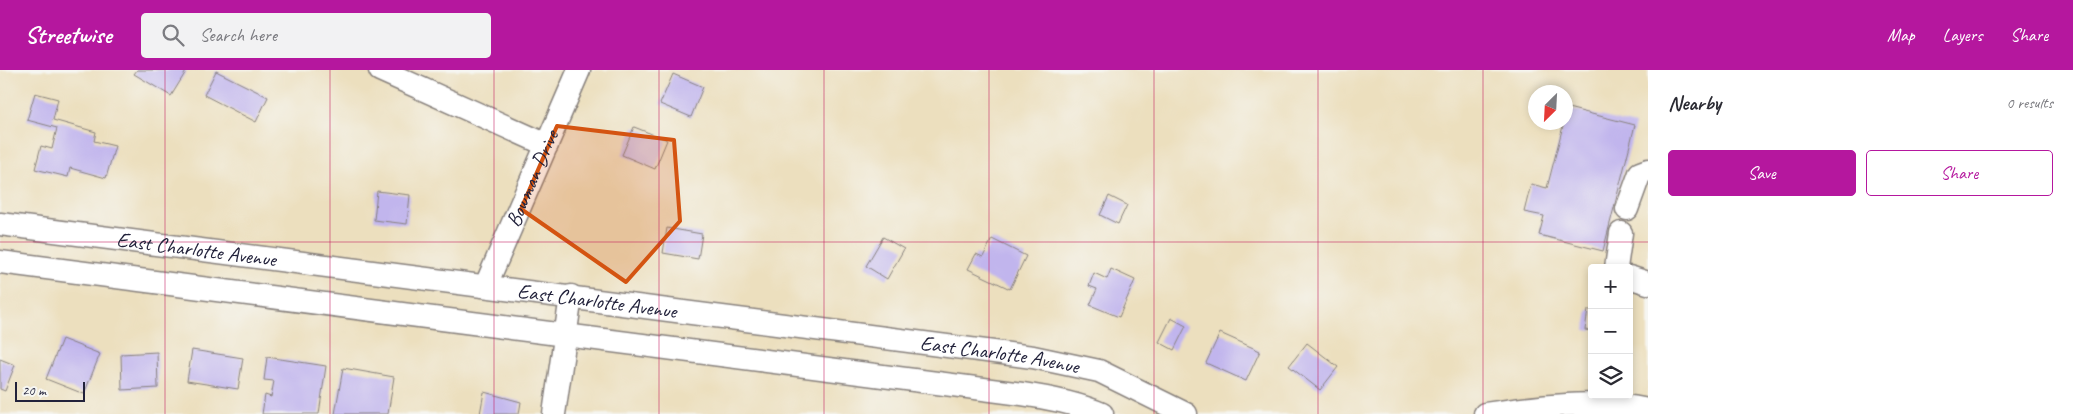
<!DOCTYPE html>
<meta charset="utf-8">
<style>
:root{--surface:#fff;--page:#f2f2f3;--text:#2b2b33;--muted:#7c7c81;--line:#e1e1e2;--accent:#b5179e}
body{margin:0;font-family:Caveat,sans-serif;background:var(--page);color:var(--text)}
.controls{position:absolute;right:15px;bottom:15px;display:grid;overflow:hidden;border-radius:5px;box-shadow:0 2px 8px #0003}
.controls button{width:45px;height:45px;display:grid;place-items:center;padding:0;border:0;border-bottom:1px solid var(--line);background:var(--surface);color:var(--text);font:25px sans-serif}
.compass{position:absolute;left:1528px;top:15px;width:45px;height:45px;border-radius:50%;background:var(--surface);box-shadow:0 2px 8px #0003;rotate:204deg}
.scale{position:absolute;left:15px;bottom:12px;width:70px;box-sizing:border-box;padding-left:5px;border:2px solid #22223b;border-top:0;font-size:14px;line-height:18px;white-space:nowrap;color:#22223b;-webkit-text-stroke:4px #f6f6f2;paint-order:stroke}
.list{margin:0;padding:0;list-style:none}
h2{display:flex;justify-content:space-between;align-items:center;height:65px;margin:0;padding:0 20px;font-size:21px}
h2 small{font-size:16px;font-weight:400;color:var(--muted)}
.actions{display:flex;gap:10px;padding:15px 20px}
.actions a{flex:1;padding:11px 0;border:1px solid var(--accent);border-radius:5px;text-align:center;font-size:18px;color:var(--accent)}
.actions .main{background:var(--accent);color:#fff}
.icon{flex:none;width:28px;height:28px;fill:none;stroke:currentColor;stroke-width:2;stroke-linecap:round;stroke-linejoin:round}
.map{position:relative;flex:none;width:1648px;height:344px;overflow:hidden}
header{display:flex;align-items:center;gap:30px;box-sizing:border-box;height:70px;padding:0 25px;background:var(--accent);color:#fff}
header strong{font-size:24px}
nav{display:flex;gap:28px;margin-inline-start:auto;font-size:18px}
.search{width:350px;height:45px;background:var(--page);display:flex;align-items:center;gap:12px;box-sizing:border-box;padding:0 18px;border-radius:5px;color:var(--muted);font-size:19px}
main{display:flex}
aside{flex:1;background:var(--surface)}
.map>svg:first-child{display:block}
.building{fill:#c1b5ed}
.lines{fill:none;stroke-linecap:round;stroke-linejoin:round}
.minor-casing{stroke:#87807c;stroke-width:25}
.minor{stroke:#fff;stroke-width:22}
.marked{fill:#d45411;fill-opacity:0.2;stroke:#d45411;stroke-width:4;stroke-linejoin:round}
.grid{fill:none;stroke:#c2185b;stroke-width:1;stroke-opacity:0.55}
.labels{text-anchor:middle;stroke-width:4;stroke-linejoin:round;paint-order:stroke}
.street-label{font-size:21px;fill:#22223b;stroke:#f6f6f2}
</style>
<header>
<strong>Streetwise</strong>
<div class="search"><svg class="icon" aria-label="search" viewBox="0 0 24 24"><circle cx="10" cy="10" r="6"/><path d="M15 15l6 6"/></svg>Search here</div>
<nav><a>Map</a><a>Layers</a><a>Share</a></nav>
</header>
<main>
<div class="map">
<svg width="1648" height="344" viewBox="0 0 1648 344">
<rect width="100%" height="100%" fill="#f6f6f2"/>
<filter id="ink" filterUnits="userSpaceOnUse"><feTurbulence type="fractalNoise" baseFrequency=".02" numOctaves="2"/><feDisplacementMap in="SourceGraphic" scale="10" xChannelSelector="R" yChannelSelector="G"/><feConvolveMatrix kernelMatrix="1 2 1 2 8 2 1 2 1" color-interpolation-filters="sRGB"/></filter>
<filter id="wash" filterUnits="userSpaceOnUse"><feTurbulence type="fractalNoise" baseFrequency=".0096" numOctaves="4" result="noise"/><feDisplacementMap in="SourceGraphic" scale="20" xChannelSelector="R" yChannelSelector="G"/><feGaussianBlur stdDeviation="1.12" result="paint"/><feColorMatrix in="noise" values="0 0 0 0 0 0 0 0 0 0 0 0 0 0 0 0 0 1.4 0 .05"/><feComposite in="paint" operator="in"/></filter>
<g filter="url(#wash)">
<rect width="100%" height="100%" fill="#ecdfbe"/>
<g id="blocks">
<g class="building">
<path d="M137 0H187L171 26 134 4Z"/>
<path d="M216 1 268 27 256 52 204 25Z"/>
<path d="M673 4 703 17 691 47 660 34Z"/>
<path d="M35 23 58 29 53 50 96 62 94 71 115 76 106 108 70 98 68 107 35 99 41 76 52 79 57 58 27 50Z"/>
<path d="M1568 38 1635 55 1603 181 1539 165 1544 146 1524 142 1531 114 1547 118 1564 52H1566Z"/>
<path d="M634 57 667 70 655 99 622 85Z"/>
<path d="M377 121 410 125 407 154 374 150Z"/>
<path d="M1109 126 1127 135 1118 154 1100 145Z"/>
<path d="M667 158 702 164 698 189 663 183Z"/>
<path d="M883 167 904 179 887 209 866 196Z"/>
<path d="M992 169 1026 186 1010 219 968 199 976 184 983 187Z"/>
<path d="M1111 199 1135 210 1119 247 1090 235 1097 219 1089 216 1094 203 1107 209Z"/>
<path d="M1588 240H1592V261L1585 260Z"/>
<path d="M1171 248 1186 256 1174 280 1159 272Z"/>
<path d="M1220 263 1260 281 1246 311 1206 293Z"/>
<path d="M62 269 100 284 84 324 46 309Z"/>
<path d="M1307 273 1338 297 1320 320 1289 296Z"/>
<path d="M192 280 243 288 238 319 187 311Z"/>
<path d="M157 282 158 318 122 320 121 284Z"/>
<path d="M267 287 326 296 319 344H262L265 325 271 327 274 311 264 310Z"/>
<path d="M0 289 15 295 5 321 0 319Z"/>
<path d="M343 298 394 307 388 344H335Z"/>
<path d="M484 322 521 332 519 344H480Z"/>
</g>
</g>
</g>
<g filter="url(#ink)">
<use href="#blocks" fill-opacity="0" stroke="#87807c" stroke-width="1"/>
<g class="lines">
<defs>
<g id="minor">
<path d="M380 0 547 75"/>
<path d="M1627 139 1640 103 1648 100"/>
<path id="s1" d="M0 154 1033 287 1099 301 1186 344"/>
<path d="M0 192 1022 324C1050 328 1076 333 1102 344"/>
<path d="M1616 198 1621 163"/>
<path d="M1629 207 1648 213"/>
<path id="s2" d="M486 215 579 0"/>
<path d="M554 344 571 226"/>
<path d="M1485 344C1538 336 1595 329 1648 340"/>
</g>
</defs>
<use href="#minor" class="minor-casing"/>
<use href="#minor" class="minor"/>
</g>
</g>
<path class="marked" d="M557 56 674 70 680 151 626 212 521 139Z"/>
<path class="grid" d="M165 0V344M330 0V344M494 0V344M659 0V344M824 0V344M989 0V344M1154 0V344M1318 0V344M1483 0V344M0 172H1648"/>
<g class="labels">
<g class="street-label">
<text dy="7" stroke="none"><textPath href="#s2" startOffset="116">Bowman Drive</textPath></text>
<text dy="7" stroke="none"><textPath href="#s1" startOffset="198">East Charlotte Avenue</textPath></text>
<text dy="7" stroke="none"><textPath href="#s1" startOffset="602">East Charlotte Avenue</textPath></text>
<text dy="7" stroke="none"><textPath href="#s1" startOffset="1008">East Charlotte Avenue</textPath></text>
</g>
</g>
</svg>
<div class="controls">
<button>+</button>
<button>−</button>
<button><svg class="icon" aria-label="layers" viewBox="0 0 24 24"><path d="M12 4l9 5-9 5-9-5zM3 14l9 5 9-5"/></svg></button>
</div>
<svg class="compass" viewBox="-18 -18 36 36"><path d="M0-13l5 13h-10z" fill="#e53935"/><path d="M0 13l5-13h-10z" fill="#7c7c81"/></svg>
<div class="scale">20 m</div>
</div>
<aside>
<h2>Nearby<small>0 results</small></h2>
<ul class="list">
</ul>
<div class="actions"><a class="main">Save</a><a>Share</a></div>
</aside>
</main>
